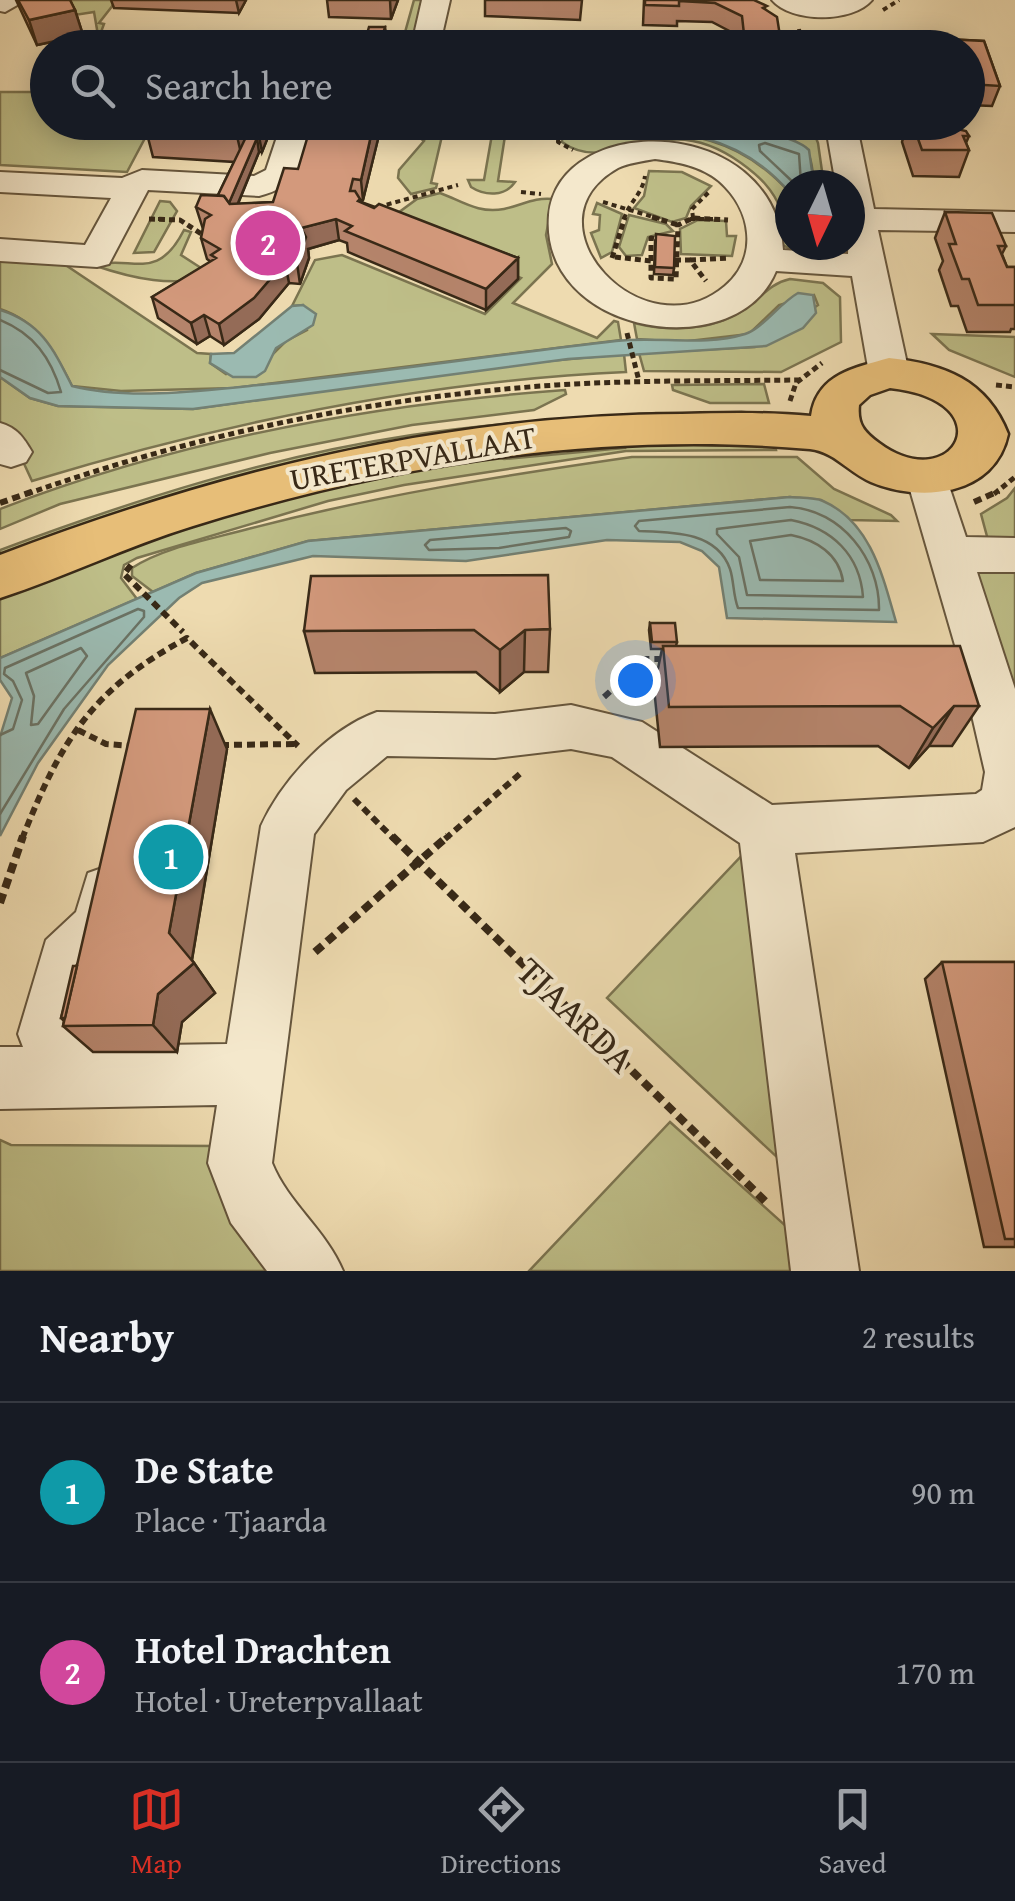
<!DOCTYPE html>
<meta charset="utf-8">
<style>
:root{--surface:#171b24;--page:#242831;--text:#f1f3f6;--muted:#9ea1a6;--line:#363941;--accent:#d93025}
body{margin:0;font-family:"Gentium Book Plus",serif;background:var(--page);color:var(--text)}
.compass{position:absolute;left:775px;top:170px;width:90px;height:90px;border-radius:50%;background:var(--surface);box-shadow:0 5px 25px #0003;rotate:185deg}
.you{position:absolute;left:635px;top:680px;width:35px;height:35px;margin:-25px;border:8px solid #fff;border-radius:50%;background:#1a73e8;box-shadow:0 0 0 15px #1a73e833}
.badge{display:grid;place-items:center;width:65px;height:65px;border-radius:50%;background:var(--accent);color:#fff;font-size:32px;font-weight:700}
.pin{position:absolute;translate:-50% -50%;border:5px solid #fff;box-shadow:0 2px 10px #0006}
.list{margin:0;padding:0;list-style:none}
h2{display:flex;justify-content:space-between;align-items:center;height:130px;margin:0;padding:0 40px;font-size:42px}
h2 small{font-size:32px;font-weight:400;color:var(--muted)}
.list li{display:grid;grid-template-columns:65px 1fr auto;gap:30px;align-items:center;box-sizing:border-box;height:180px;padding:0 40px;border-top:2px solid var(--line)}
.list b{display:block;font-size:38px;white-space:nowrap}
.list p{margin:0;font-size:32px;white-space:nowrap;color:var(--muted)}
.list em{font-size:32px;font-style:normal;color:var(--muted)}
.icon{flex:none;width:55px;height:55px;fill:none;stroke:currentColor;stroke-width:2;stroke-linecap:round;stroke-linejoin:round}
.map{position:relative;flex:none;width:1015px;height:1271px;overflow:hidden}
.search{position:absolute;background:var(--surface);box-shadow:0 5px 25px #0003;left:30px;right:30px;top:30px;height:110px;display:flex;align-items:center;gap:25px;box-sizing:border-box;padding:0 35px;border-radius:55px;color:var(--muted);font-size:38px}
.sheet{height:490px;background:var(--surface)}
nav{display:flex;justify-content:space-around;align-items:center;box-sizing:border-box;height:140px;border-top:2px solid var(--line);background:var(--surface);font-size:28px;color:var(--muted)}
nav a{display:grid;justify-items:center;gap:5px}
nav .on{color:var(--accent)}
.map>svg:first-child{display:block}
.green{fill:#bebe88;stroke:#7b7450;stroke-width:2.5}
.water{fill:#9bbab1;stroke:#738073;stroke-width:2.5}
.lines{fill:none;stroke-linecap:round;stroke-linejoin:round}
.shore{stroke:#6a7264;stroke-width:2.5}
.minor-casing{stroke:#66563d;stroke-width:4}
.major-casing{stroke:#382917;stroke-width:5}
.path-far3{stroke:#382917;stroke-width:4;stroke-dasharray:5 4;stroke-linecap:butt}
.path-far2{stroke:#382917;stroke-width:5;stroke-dasharray:6 4;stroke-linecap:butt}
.path-far1{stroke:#382917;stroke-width:6;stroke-dasharray:8 5;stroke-linecap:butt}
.path{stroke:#382917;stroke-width:8;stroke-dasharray:10 6;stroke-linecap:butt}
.minor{fill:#f4e8cc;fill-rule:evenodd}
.major{fill:#e7be78;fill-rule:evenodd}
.wall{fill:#b5846b;stroke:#382917;stroke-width:2.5}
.shaded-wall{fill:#946b57;stroke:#382917;stroke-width:2.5}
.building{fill:#d3997c;stroke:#382917;stroke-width:2.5}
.labels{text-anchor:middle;stroke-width:8;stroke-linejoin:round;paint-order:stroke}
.street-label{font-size:32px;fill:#382917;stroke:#f4e8cc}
.near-street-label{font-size:38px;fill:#382917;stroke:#f4e8cc}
</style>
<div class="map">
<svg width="1015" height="1271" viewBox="0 0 1015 1271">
<rect width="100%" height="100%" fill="#eedbb0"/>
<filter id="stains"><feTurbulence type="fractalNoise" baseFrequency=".002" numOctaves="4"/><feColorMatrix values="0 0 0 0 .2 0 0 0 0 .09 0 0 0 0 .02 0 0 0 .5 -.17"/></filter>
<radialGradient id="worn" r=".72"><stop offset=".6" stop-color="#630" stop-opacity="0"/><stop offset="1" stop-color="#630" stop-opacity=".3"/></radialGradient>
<g class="green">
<path d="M67 0H117L99 23 104 24 101 32 392 44 402 43 414 0H430L417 48 255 41 231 48 100 47 94 12 75 15Z"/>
<path d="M0 92H47L48 122 153 123 127 172 0 165Z"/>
<path d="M589 122 592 128C673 133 732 128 790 193V245H833L834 256 802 254 780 244 774 226 781 210C773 189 759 176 741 163 720 148 695 137 668 140 633 143 594 166 562 142V123Z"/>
<path d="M401 123H445L431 183 437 184 436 188 411 194 398 178 399 170 424 141Z"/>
<path d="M494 123H507L498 181 515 182C505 197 485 196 471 187L468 180H484Z"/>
<path d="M611 123 798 128V123H810L818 143 824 185H814C812 169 813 152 798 143 767 122 652 124 611 123Z"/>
<path d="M649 171 682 172 711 186 691 206 686 218 672 222 634 208 644 196Z"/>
<path d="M440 193C462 201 478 214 504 209 523 205 534 197 553 199L546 235 552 264 513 303 597 338 614 321 618 322 621 340 234 388 121 391 72 386C55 352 39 322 0 309V257L58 260 197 353 211 354 210 363 226 374 270 357 286 341 307 330 303 305 292 306 315 260 342 255 485 314 521 278 383 224 417 199Z"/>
<path d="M160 201 170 202 177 211 154 252 134 253Z"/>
<path d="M597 203 622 214 612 252 601 258 591 233 599 230 600 215 593 214Z"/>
<path d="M629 215 666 224 673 231 648 237 642 255 626 256 619 247Z"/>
<path d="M698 220 726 221 727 236H736L732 256 681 254 680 229Z"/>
<path d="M184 230 191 232 181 255 215 277C169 286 137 280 93 265 133 255 157 283 184 230Z"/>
<path d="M790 279 823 283 840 297 841 342 781 372 644 371 639 353 755 347 818 305 814 295 779 305 749 334 680 342 637 339 634 323C671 332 719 331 750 305 764 294 772 283 790 279Z"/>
<path d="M932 334 1015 337V377L949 350Z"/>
<path d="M624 354 626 372C424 381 226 422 32 481L14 442 0 423V377L30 398 58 406 193 409 517 364Z"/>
<path d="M764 384 769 403H710L673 390 672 385Z"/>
<path d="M565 390 566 394 534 410 412 425 270 453 60 504 0 529V509C178 440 375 404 565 390Z"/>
<path d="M656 413 770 414 569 429 0 564V550C134 500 271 456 412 435 493 423 574 418 656 413Z"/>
<path d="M622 435 773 437 776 450 626 451 404 485 328 501 137 558 124 565 121 578 137 599 0 658V589L147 535 470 449 504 459 625 448Z"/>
<path d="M632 457H797L834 489 891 515 897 521 849 520 821 500 790 497 308 541 196 573 153 592 132 576V568C164 547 212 539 248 529 379 495 500 476 632 457Z"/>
<path d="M1015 488V540H988L981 514 1007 498Z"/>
<path d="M970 565H1015V715Z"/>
<path d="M747 850 795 1174 607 998Z"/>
<path d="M670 1122 807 1245V1271H529Z"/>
<path d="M0 1140 11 1145 221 1146 285 1271H0Z"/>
</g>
<g class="water">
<path d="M588 123C630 121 781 122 809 150L814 185H790V193C736 129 670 130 592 128Z"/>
<path d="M798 293 813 295 816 313 803 328 766 346 568 359 193 409 58 406 30 398 0 377V310C42 323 54 350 72 386 130 401 210 390 269 384 385 372 501 354 616 341 659 336 703 347 745 334 762 329 780 303 798 293Z"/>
<path d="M303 305 316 314 313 325 276 348 265 371 256 377H233L210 363 211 354 234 353 292 306Z"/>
<path d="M790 497C800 498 814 497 823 501 871 522 883 577 896 622L727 618 719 567 702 551 680 542 607 540 466 561 313 556 202 583 179 598 108 665 38 763 0 836V737L12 698 0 680V658L196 573 308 541Z"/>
</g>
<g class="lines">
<g class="shore">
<path d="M765 143 799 154 801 183 795 184 760 151 759 145Z"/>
<path d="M0 320C34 334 51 358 61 392L48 393 0 370"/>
<path d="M790 507C841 510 880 559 879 610L738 608C733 595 734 581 730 569 717 531 671 532 639 531L635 526 639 521Z"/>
<path d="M791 520C832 528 860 555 863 597L747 595 739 557 717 534V529Z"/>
<path d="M566 528 571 531 569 537 499 548 429 550 425 545 430 540Z"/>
<path d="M791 535C816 540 839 554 843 581L760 580 750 541Z"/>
<path d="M81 648 87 656 38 724 31 725 34 696 26 673Z"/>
<path d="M0 735 13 729 22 700 13 681 4 674 5 668 138 609 144 611V617L64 709 0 814"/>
</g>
<defs>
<g id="minor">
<path d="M0 0H17L19 4 5 12 0 11Z"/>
<path d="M422 0H450L439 48H411Z"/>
<path d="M772 0H872C853 23 791 23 772 0Z"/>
<path d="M282 122H406L399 134 388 136 309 135C298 169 298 186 259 196L148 190 109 264 97 267 0 261V239L85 245 111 198 0 192V172L122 178 142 170 254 176 266 170Z"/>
<path d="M825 122H856L874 209 1015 212V232L878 230 909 373 903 382 889 386 875 382 869 373 852 276 776 271C737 367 539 335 549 215 559 110 775 114 783 250L848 254 850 185H836ZM655 159C678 162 701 166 719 181 752 210 759 257 725 286 644 355 520 223 618 168 628 163 643 161 655 159Z"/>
<path d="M0 423C17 428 23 437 32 452L26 462 11 467 0 464Z"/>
<path d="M927 461 942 465 966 537 1015 538V572H977L1015 689V827L983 842 795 853 859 1271H791L740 843 612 757 571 749 495 758 387 756 346 790 314 834 272 1163C288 1203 326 1230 343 1271H267L231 1223 208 1163 217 1105 0 1109V1047H23L18 1034 46 940 76 912 88 873 108 866 128 873 136 892 129 927 121 946 91 975 80 1025 96 1046 227 1044 261 826C282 780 329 729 377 712L495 714 571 705 642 722 772 805 976 794 982 790 985 772 959 659 906 476 912 465Z"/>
</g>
<path id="major" d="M889 358C944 364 987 380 1008 434 995 496 921 503 871 482 848 472 835 452 810 449 602 431 391 464 193 526 127 546 65 577 0 598V555C220 471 445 415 682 414 725 413 768 412 811 416 817 374 854 368 889 358ZM890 388C1007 401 953 498 879 443 864 432 857 424 859 405L870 395Z"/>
</defs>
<use href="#minor" class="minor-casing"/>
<use href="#major" class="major-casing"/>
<g class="path-far3">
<path d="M883 10 899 0"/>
<path d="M799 29 802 48"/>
<path d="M846 31 849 48"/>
<path d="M559 122 558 142 573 150"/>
<path d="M521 192 541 194"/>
<path d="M603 202 660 219"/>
<path d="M378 207 458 185"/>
<path d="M693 218 692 209 709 192"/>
<path d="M149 219H162"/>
<path d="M624 219C629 202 642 195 645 176"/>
<path d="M690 219H718"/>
</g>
<g class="path-far2">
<path d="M652 217 678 225"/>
<path d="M149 219 180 220 206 237"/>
<path d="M615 257 651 261V278L676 279 678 225 693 218 728 220"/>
<path d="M612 258 625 217"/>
<path d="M675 260H690L706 281"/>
<path d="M690 260 729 258"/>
<path d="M651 261V238L659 239"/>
<path d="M627 333 639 381"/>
<path d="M996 385 1015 387"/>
<path d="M790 401 796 383 822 363"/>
<path d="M27 494C196 434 376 397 556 385 637 380 719 381 800 380"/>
<path d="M994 494 1015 477"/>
</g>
<g class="path-far1">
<path d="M974 502 999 491"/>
<path d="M0 503 34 491"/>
<path d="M131 565 124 574 183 632"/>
<path d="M604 697 646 659H667"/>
<path d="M78 730 106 744 133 746"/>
<path d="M221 745 296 744"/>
<path d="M354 799 394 839"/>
<path d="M22 839C61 740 92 689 187 638L298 746"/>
<path d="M445 839 521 773"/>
</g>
<g class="path">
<path d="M392 836 767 1203"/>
<path d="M0 903 23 836"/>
<path d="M315 952 448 836"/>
</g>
<use href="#minor" class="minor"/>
<use href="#major" class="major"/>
</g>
<g class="wall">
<path d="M16 0H70L75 10 83 35 37 45Z"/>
<path d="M111 0H246L239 13 114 8Z"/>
<path d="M327 0H398L391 19 329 17Z"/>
<path d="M485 0H582L580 20 485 16Z"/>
<path d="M644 0H754L766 10 780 36 777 48H730L733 33 712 22 677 21V26L643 25Z"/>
<path d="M385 27 386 34 384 42 367 41V34Z"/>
<path d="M885 36 984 41 1000 86 992 106 968 105V48H882Z"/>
<path d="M144 122H274L262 152H259L238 204 273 202 298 169 378 139 363 200H361V202L518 258V279L486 310 348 252 347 243 339 240 308 249 309 258 300 284 289 283 259 319 224 345 210 336 197 344 158 318 152 297 211 262 207 259 201 238 203 229 196 207 218 195 234 162 153 157Z"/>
<path d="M908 122H957L961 130 969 136 966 143 969 150 959 177 913 176 902 142Z"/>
<path d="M945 212 1006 246 1002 254 1007 267H1015V329H1011L1010 332H967L958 306H951L939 270 943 261 935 238Z"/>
<path d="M655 242 674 268 673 275 654 274Z"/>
<path d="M650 623 677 642 676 646 979 706 952 746H929L909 768 878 746 660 747 654 688 662 649H651L649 630Z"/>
<path d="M550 629 548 672H524L500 692 476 672 315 673 304 631Z"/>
<path d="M227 749 192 960 215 993 182 1022 177 1052H93L63 1026 64 1021 61 1018 76 966Z"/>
<path d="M942 962H1015V1247H984L925 979Z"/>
</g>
<g class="shaded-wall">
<path d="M236 0H246L239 13Z"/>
<path d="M390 0H398L391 19Z"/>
<path d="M75 10 83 35 37 45 29 20Z"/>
<path d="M258 122H274L262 152 257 126Z"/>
<path d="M374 122H376L378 139 363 200 361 180Z"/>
<path d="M242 125 247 151 243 162 237 136Z"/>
<path d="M257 138 259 152 231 220 228 205Z"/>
<path d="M336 219 339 240 308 249 309 258 300 284 297 263 301 228Z"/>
<path d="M518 258V279L486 310V289Z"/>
<path d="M285 262 289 283 259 319 224 345 219 324Z"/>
<path d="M204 315 210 336 197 344 191 323Z"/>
<path d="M525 630 524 672 500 692V650Z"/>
<path d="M954 706 929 746 909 768 933 728Z"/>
<path d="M210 709 227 749 191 965 169 933Z"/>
<path d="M194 963 215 993 182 1022 177 1052 153 1025 158 994Z"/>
</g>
<g class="building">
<path d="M18 0H70L75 10 29 20Z"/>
<path d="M645 0H754L767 6 763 8 777 17 780 36H774L775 48H734L733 33 744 34 742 16 715 3 679 1V6L645 5Z"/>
<path d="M369 27H385L383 34H367Z"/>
<path d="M885 36 984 41 1000 86 968 84V48H887Z"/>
<path d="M150 122H258L257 126 242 125 237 136 145 131Z"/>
<path d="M312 122H374L361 180 353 179 350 191H355L360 199 358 201 374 208 379 204 518 258 486 289 345 231 352 226 336 219 301 228 306 237 297 263 285 262 254 298 219 324 204 315 191 323 152 297 216 258 211 255 220 249 201 238 205 219 211 215 196 207 201 195 224 196 230 204 273 202 284 168 298 169Z"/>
<path d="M912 122H957L961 130 966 131 969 136H963L969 150H922Z"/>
<path d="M246 137 257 138 229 203 224 196 218 195Z"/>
<path d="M945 212 992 213 1006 246H998L1007 267H1015V305H978L969 279H962L949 244H956Z"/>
<path d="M656 234 675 236 674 268 655 267Z"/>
<path d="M548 575 550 629 525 630 500 650 474 630 304 631 311 576Z"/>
<path d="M650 623H675L677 642H652Z"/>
<path d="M663 646H960L979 706H954L933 728 900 706 669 707Z"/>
<path d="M136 709H210L169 933 194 963 158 994 153 1025 63 1026Z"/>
<path d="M942 962H1015V1239H1005Z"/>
<path d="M73 966H77L65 1018H61Z"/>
</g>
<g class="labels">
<g class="street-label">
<text transform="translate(413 458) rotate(-10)" y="11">URETERPVALLAAT</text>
</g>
<g class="near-street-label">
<text transform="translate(576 1015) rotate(44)" y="13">TJAARDA</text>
</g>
</g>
<rect width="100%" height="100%" filter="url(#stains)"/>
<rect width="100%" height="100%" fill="url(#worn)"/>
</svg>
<svg class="compass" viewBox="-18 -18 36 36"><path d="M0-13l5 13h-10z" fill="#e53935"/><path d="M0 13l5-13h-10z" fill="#9ea1a6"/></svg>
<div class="you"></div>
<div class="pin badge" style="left:171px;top:857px;background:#0f9aa8">1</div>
<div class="pin badge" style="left:268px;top:243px;background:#d1479c">2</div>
<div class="search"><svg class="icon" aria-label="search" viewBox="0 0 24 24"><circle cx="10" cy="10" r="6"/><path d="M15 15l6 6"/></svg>Search here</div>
</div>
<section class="sheet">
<h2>Nearby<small>2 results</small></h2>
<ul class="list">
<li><span class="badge" style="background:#0f9aa8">1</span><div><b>De State</b><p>Place · Tjaarda</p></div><em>90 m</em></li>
<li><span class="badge" style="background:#d1479c">2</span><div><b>Hotel Drachten</b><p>Hotel · Ureterpvallaat</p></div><em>170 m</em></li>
</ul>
</section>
<nav>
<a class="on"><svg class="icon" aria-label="map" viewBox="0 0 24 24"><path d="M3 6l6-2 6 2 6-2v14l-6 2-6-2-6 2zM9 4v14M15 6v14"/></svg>Map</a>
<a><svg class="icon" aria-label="directions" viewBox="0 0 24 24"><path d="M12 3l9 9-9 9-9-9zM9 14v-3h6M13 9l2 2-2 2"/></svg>Directions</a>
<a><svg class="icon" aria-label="saved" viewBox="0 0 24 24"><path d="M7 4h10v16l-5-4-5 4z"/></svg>Saved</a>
</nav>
